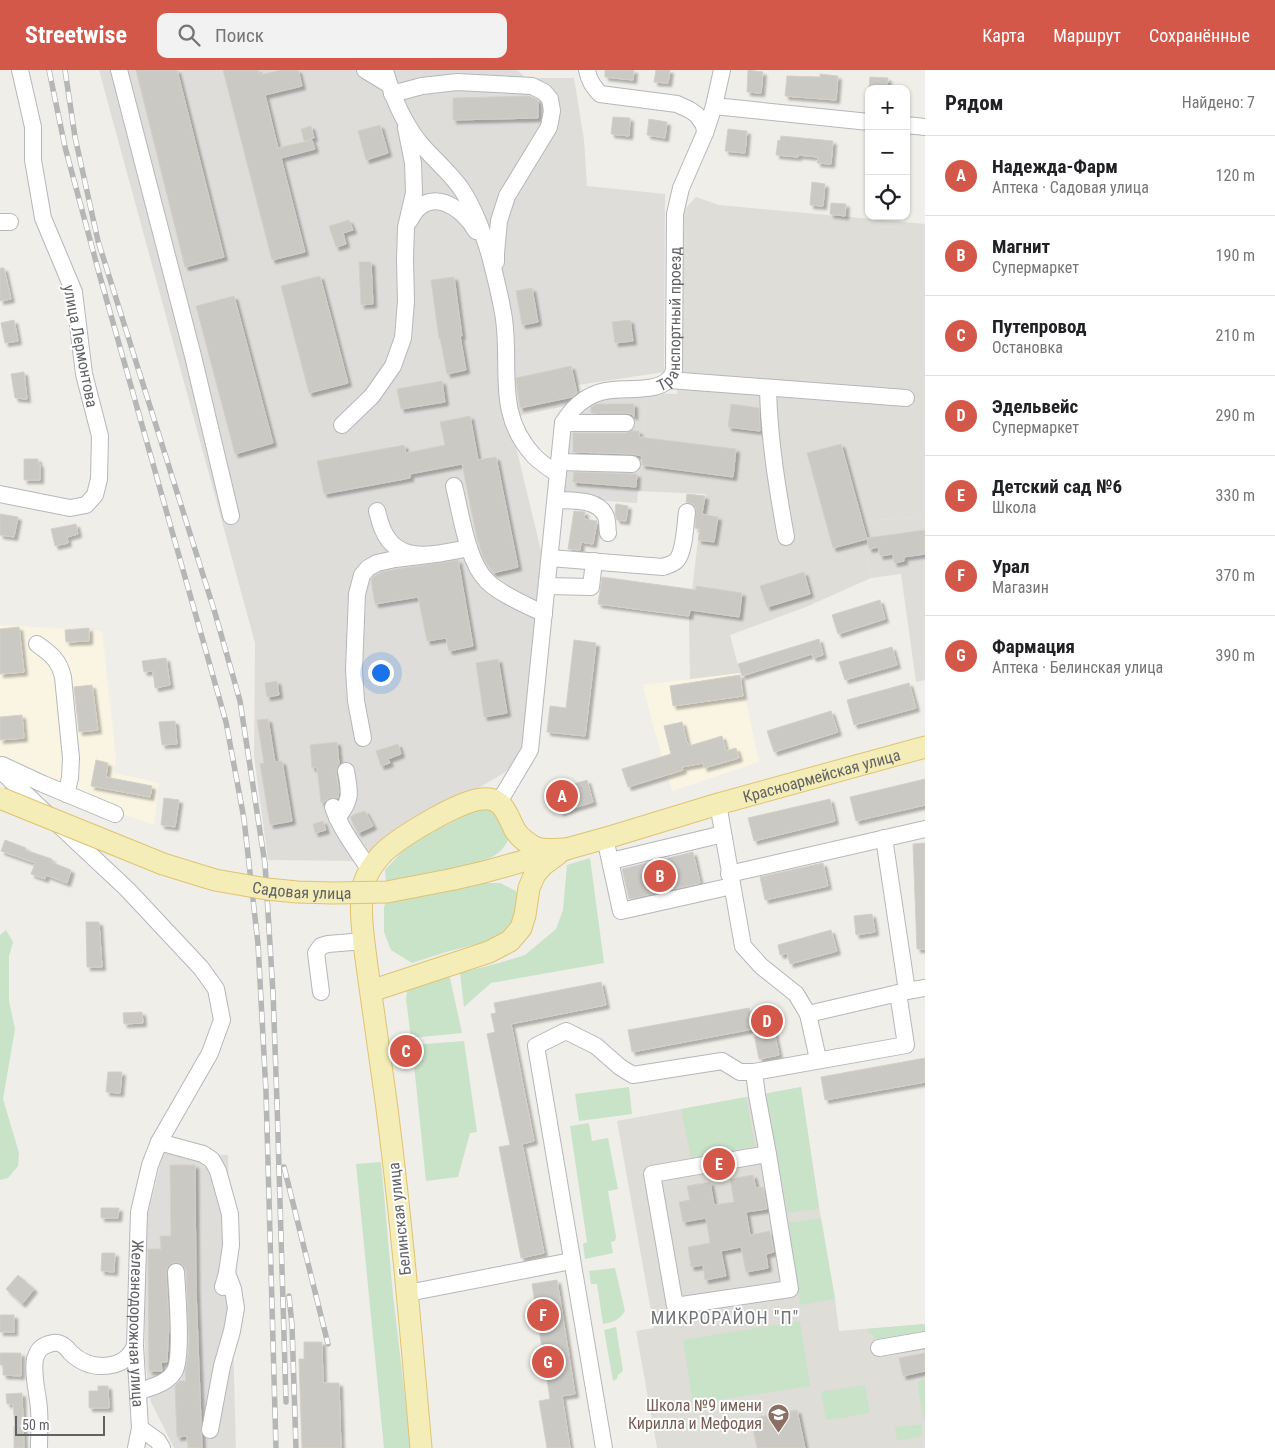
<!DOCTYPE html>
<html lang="ru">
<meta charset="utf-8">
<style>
:root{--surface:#fff;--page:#f2f2f2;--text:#202124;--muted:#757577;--line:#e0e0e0;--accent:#d4584a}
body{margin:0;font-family:"Roboto Condensed",sans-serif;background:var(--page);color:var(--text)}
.controls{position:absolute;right:15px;top:15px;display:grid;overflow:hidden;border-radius:10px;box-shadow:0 1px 4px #0004}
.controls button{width:45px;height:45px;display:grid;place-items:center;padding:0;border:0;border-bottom:1px solid var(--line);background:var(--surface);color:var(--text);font:25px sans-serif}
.scale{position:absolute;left:15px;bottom:12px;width:90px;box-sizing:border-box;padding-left:5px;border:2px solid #606266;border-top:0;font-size:14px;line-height:18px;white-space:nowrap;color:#606266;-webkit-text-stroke:4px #fff;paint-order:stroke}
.you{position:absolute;left:380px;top:602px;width:18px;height:18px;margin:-12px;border:4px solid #fff;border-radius:50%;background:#1a73e8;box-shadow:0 0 0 8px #1a73e833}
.badge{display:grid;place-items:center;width:32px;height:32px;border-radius:50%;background:var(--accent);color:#fff;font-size:16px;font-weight:700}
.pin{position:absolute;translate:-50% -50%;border:2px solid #fff;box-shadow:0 1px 5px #0006}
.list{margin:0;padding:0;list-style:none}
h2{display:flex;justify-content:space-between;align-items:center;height:65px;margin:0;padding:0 20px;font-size:21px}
h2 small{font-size:16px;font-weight:400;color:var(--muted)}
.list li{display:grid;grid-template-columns:32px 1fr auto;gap:15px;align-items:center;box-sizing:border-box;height:80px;padding:0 20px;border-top:1px solid var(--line)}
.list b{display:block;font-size:19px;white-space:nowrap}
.list p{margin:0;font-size:16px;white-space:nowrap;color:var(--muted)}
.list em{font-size:16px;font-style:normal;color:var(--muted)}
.icon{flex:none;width:28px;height:28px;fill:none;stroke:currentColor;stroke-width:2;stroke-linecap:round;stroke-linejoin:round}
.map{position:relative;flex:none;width:925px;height:1378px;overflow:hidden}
header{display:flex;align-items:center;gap:30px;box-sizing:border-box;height:70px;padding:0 25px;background:var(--accent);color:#fff}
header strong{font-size:24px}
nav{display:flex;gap:28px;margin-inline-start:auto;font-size:18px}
.search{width:350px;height:45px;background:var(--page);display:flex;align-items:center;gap:12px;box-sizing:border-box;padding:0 18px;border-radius:10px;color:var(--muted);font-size:19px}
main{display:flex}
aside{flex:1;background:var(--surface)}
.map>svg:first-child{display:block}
.commercial{fill:#faf5e3}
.industrial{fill:#dfddda}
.education{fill:#dfddd7}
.green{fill:#c9e3c9}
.building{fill:#cbc9c4;stroke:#d4d0c7;filter:url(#shadow)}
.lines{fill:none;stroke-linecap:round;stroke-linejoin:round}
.minor-casing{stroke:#b5b7bb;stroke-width:18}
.major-casing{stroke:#e0c371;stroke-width:23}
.minor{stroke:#fff;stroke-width:16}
.major{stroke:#f5edb8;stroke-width:21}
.rail-casing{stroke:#b5b6b6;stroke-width:5.5}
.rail{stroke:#fff;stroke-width:4;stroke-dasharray:11;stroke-linecap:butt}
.major-bridge-casing{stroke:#e0c371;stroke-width:23;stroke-linecap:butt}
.major-bridge{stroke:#f5edb8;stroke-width:21}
.labels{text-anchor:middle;stroke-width:4;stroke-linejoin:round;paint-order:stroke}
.street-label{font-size:16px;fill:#606266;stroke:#fff}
.education-label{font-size:16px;fill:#785e54;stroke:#fff;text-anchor:end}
.neighbourhood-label{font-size:18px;letter-spacing:1px;fill:#717478;stroke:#fff}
</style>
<header>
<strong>Streetwise</strong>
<div class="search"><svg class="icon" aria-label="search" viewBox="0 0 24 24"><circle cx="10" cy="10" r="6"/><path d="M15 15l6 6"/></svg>Поиск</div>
<nav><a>Карта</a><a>Маршрут</a><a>Сохранённые</a></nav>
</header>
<main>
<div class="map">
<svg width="925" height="1378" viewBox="0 0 925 1378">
<defs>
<filter id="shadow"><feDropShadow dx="3.5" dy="3.5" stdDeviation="1" flood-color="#0004"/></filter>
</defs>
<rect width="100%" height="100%" fill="#efeee8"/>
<g class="commercial">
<path d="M0 555 102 561 116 688 114 703 159 713 154 755 56 722 0 688Z"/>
<path d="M740 603 759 692 672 721 651 648 643 615Z"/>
</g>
<g class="industrial">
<path d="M99 0H517L521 3 525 8H574L584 70 587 116 665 124 664 302 578 315 579 333 509 348 543 489 524 691 356 791 268 790 254 686 255 573Z"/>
<path d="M646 323 637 433 564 428 568 359 575 346 600 327Z"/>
<path d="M925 446V610L916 612 901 504 871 508 864 470 867 469 865 451Z"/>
<path d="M163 1083 228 1085 236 1378H174L151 1332 145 1291 144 1160Z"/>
</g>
<g class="education">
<path d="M696 127 719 135 925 154V446L866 451 867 470 864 471 871 508 806 537 730 565 740 603 690 609 689 546 698 470 706 424 638 421 646 323 677 324 679 303 683 141Z"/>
<path d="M801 1017 820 1143 835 1229 839 1261 925 1254V1378H657L636 1261 654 1258 617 1051Z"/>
</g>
<g class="green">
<path d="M490 738 504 749 509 768C503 782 495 786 481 792L488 813H500L516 821 523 836 504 867 446 882 412 893 391 880 384 862V837L387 829 385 800 409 774 476 740Z"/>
<path d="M590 788 604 893 491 913 464 937 460 903 499 893 525 885 556 859 563 840 567 795Z"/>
<path d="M6 860 13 872 9 886V931L15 959 3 1029 19 1083 18 1096 8 1108 0 1110V865Z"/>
<path d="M442 905 450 908 462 963 411 968 406 929 407 921 423 909Z"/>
<path d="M464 971 477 1062 470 1063 458 1107 426 1111 412 975Z"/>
<path d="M629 1017 632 1044 579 1051 575 1024Z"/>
<path d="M801 1017 819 1138 788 1143 764 1024Z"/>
<path d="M746 1027 755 1076 691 1088 681 1039Z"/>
<path d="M589 1053 592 1071 608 1068 618 1119 608 1121 616 1167 615 1171 611 1172 613 1183 585 1189 583 1174 587 1172 570 1056Z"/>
<path d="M381 1092 393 1225 411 1378H384L356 1094Z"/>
<path d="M821 1148 835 1229 800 1235 789 1153Z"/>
<path d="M615 1198 625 1241C619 1250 614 1252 603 1254L597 1214H591L589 1201Z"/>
<path d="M800 1251 810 1316 693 1334 683 1270Z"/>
<path d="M925 1254V1266L881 1274 866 1259Z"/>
<path d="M616 1257 623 1301 618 1305 617 1309 613 1311 604 1260Z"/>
<path d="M925 1310V1348H923L917 1312Z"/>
<path d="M865 1315 870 1343 826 1350 821 1322Z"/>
<path d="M921 1354 923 1366 897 1371 895 1357Z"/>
</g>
<g class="building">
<path d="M136 0H177L224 187 185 197Z"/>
<path d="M223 0H258L260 5 281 0H298L302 16 265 25 278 78 312 70 315 79 281 88 305 182 272 190Z"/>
<path d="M605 0H634L633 10 605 7Z"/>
<path d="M656 0H670L668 13 654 12Z"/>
<path d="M748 0 763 2 761 23 747 22Z"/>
<path d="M820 4 838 6 836 30 785 26 787 6 820 7Z"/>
<path d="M870 7 888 8 887 19H869Z"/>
<path d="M529 26 538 30V48L453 50V28Z"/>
<path d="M613 47 630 48 629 66 611 64Z"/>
<path d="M649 49 667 52 665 68 647 65Z"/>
<path d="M380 55 388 83 366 90 358 61Z"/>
<path d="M311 56 314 68 304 71 301 59Z"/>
<path d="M728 59 747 61 745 83 725 81Z"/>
<path d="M781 66 833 71 831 94 817 93 818 87 798 85V87L776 85 778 70 780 71Z"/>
<path d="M812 112 825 114 823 136 810 135Z"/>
<path d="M831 133 846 134 845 146 830 144Z"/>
<path d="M349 150 353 160 343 163 346 174 336 177 329 156Z"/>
<path d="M359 192H371L373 234 361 235Z"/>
<path d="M0 198H4L11 229 0 231Z"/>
<path d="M320 206 348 313 309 323 281 216Z"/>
<path d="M454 207 462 266H460L466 300 447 304 440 268 439 269 431 210Z"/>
<path d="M532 218 538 252 522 255 516 221Z"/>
<path d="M234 226 273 373 235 384 196 236Z"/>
<path d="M14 250 18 271 5 273 1 253Z"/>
<path d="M630 250 633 271 615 273 612 252Z"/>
<path d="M571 296 577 323 572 327 520 338 516 308Z"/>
<path d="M24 302 27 329 15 328 11 304Z"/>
<path d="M442 311 445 332 401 339 397 319Z"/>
<path d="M597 334H634V347L631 344 626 343H591V337Z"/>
<path d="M731 334 759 338 760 361 728 357Z"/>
<path d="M470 346 478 390 496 387 518 497 493 503 483 487 477 468 462 394 410 404V408L324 424 317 391 404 375 406 383 445 375 440 352Z"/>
<path d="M633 359V361H639V367L736 379 733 407 642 395V386L632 384 573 382V363H626Z"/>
<path d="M841 374 867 469 833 478 807 383Z"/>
<path d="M24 389H38V394H40V410H24Z"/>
<path d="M574 402 637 404 636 417 573 412Z"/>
<path d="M687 424 705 426 702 444 718 447 714 472 698 470 700 459 695 458 696 439 693 434 686 432Z"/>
<path d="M616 434 628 436 626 451 617 450 615 443Z"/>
<path d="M574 441 585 442 584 449 597 451 593 474 581 472 580 480 568 479Z"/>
<path d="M0 444 18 447 14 467 0 465Z"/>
<path d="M76 454 78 464 67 467 68 473 55 476 51 459Z"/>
<path d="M925 460V484L904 487V491L894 493 893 484 880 486 878 477 869 479 867 468Z"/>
<path d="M458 490 473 576 449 581 446 568 427 571 418 527 375 534 371 510 374 506 381 502 397 499Z"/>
<path d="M804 502 810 524 767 537 760 516Z"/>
<path d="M602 507 696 520V516L742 523 739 547 690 540 689 546 598 534Z"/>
<path d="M880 530 885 549 838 564 832 545Z"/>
<path d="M19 557 24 602 0 604V559Z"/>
<path d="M89 558V571L66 572 65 560Z"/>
<path d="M819 569 823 585 813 588 812 584 742 606 738 594Z"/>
<path d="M574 570 596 573 585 666 547 662 550 636 566 638Z"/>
<path d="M892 577 897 595 845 610 839 592Z"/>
<path d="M166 588 170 615 155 618 153 601 144 602 142 591Z"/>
<path d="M498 589 507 643 484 647 476 593Z"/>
<path d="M740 605 743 626 673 636 670 616Z"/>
<path d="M277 611 279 625 267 627 265 613Z"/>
<path d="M909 613 916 638 854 655 847 630Z"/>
<path d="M92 615 98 660 79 662 74 617Z"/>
<path d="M831 641 838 662 774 682 767 661Z"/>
<path d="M22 645 24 668 0 670V647Z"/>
<path d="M268 649 275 692 282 691 292 751 270 755 260 694 264 693 257 650Z"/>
<path d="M175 651 177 674 162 675 159 652Z"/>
<path d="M682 652 687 673H688L689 676 722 666 726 681 736 678 739 688 704 698 703 693 682 697 683 700 628 717 622 699 671 684 664 656Z"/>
<path d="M337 672 339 694 337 697 336 702 339 721 338 728H330L324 732 321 733 317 697 312 698 310 675Z"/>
<path d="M398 674 401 684 388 689 390 693 381 696 376 681Z"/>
<path d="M96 690 108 693 106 707 152 716 150 727 91 716Z"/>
<path d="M925 709V735L856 751 850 727Z"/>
<path d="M587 710 593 732 560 742 553 720Z"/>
<path d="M164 728 179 730 175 757 161 755Z"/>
<path d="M830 729 835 751 754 771 748 748Z"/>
<path d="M365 741 373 756 358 763 350 747 355 744Z"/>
<path d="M323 751 326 760 315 763 313 754Z"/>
<path d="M5 770 26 778 25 780 52 789 51 792 71 800 67 813 46 805 45 809 31 804 35 793 1 781Z"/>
<path d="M925 773V879H917L913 774Z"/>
<path d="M693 782 700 813 629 829 622 799Z"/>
<path d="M823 793 828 816 765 830 760 807Z"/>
<path d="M872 844 875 862 856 865 854 846Z"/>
<path d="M86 852H99L102 897H87Z"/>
<path d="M831 860 837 881 790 894 787 883 780 885 778 875Z"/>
<path d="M601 912 606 935 511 954 534 1071 522 1074 544 1183 521 1188 499 1077 510 1075 487 964 495 962 491 944 496 943 494 933Z"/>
<path d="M749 938 752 951 771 947 779 985 759 989 753 959 632 982 628 960Z"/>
<path d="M142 942 143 953 124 954 123 943Z"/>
<path d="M925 988V1012L825 1030 821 1007Z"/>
<path d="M108 1002H122L120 1023 106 1022Z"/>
<path d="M170 1095H195L196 1219 202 1378H188L187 1366 177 1367 175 1316 180 1311H186L185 1301 188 1285 189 1270 186 1201 184 1196 180 1193 175 1192 170 1194 167 1198 166 1202 169 1254 167 1292H161L162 1301H149L148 1179H161L160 1166H171Z"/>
<path d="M753 1105 756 1118 763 1117 767 1139 746 1142 750 1165 770 1161 774 1182 766 1184 768 1198 746 1202 741 1177 721 1181 726 1206 705 1210 703 1195 691 1197 688 1177 710 1173 706 1148 683 1152 679 1132 690 1130 687 1116 710 1112 714 1135 734 1132 730 1109Z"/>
<path d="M101 1138H119L118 1148H101Z"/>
<path d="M102 1183H115L114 1202 101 1201Z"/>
<path d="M18 1205 34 1219 22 1234 6 1219Z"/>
<path d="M557 1210 575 1324 562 1326 570 1378H547L539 1331 550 1329 532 1214Z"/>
<rect x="0" y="1245" width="14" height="17"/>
<path d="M304 1272H322L323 1313H339L341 1378H302L299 1289H304Z"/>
<path d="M0 1283H21V1306L3 1305V1295H0Z"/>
<path d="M925 1283V1301L903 1306 899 1288Z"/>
<path d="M98 1316H108L109 1338H89V1321H98Z"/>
<path d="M22 1323 24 1378H14V1356H15L13 1334H7L6 1324Z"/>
<path d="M797 1340 805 1378H757L751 1349Z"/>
</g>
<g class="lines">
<defs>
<g id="minor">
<path d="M119 0 193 286 231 446"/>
<path d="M365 0 388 14"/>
<path d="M385 0C392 26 402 50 419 72 432 88 450 102 462 120 475 140 483 162 490 186 495 206 501 228 504 249 511 300 495 344 534 386 541 393 550 399 558 404"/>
<path d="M587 0C589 11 593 16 600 24L677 34 690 40 697 45 704 55 705 63"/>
<path d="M392 24 422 16 457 12 532 16 544 22 550 29 552 41 549 57 507 126 499 151 496 183V192"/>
<path d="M714 36 869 52"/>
<path d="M906 55 925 57"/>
<path d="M410 150C427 115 461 135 476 161"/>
<path d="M0 152H10"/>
<path d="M669 310 906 328"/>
<path d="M768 318C769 368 777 417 786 467"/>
<path d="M563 353H626"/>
<path d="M342 355 372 326 393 296 403 268 406 231 405 189 406 157 414 123 413 93 406 58"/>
<path d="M559 392 632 394"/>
<path d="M454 416C461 444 467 491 487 511 501 525 527 535 544 544"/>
<path d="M0 424 70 438 86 435 95 425 99 409 100 366 84 304 74 222 43 148 33 90V57L20 0"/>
<path d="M556 430C572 431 599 428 606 447 608 452 607 458 608 463"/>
<path d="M377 441C379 447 380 454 383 460 399 497 439 483 469 478"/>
<path d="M550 488 663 497C668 495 674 494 677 490 685 480 685 454 687 442"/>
<path d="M547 516 591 517 594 491"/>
<path d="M37 574C51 584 59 590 63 607L71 688 70 708 66 724"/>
<path d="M363 668 356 631 354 600 357 524 362 505 368 498 377 493 395 489 428 485"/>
<path d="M2 695 43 714 115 744"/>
<path id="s1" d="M0 700 127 819 201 898 216 919 222 950 210 983 159 1072 150 1095 139 1142 135 1276 140 1358 136 1378"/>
<path id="s2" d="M499 732 530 680 563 353C571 339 585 326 601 322 619 316 654 324 668 310 671 308 673 303 674 300L675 144 681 118 705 63 714 36 722 0"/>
<path d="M718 734 743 876 761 896 796 924 808 944"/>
<path d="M333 737C341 760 356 779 370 800"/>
<path d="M337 748C352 730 350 723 346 701"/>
<path d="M605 768 621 841 732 816"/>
<path d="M884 768 907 921"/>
<path d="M611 791 723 764"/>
<path d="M729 804 925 759"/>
<path d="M321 922 316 883 321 876 328 874 364 871"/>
<path d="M818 989 808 944 907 921 925 918"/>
<path d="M754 1002 757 1025 768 1084 652 1104 675 1236 790 1219 768 1084"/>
<path d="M159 1072 203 1084 212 1090 218 1101 230 1144 231 1175 227 1203 223 1217"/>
<path d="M408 1223 571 1191"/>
<path d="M879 1278 925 1270"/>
<path d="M138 1322C150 1317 167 1314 174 1302 183 1289 177 1221 176 1202"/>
<path d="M140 1358 158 1371 162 1378"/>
<path d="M210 1360 222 1296 232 1261 236 1238 233 1219 227 1203"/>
<path d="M39 1378C39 1365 40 1352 39 1339 38 1323 32 1305 35 1289 36 1286 38 1281 40 1279 44 1275 53 1272 58 1273 63 1274 67 1278 70 1282 83 1295 98 1299 116 1294 125 1291 131 1285 135 1276"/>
<path d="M604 1378 536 976 566 961 596 976 620 997 633 1005 722 991 740 1002H754L906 975 898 923"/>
</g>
<g id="major">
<path id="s3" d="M484 802 613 766 718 734 925 677"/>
<path d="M371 921 489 882 510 871 521 858 525 845 529 818 535 804 543 795 558 784"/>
<path d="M421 1378C411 1262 401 1146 386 1031 380 986 373 941 367 896 364 873 358 835 364 813 367 803 374 793 381 785 397 768 459 731 482 729 503 726 507 745 515 760 519 767 529 775 537 778 546 781 557 779 566 779"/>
</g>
</defs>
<use href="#minor" class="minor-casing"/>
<use href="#major" class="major-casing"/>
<use href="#minor" class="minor"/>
<use href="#major" class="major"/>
<defs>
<g id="rail">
<path d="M49 0 65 77 99 203 226 652 244 749 258 874 266 1022 276 1378"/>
<path d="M65 0 75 67 98 171 215 543 240 631 265 794 273 923 277 1032 286 1332"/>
<path d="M284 1097 328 1274"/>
<path d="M289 1226 292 1255 296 1378"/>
</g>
</defs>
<use href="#rail" class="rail-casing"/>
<use href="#rail" class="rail"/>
<defs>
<g id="major-bridge">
<path id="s4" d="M0 728 163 794 215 810 267 819 297 822 333 823 387 822 454 809 484 802"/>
</g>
</defs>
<use href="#major-bridge" class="major-bridge-casing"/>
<use href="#major-bridge" class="major-bridge"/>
</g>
<defs>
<symbol id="school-pin" viewBox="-11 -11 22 30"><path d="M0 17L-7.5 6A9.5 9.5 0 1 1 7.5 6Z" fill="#8d6e63" stroke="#fff"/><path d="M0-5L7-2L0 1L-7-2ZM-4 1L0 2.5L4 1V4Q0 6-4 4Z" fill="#fff"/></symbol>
</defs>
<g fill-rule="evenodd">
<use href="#school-pin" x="766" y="1332" width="25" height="34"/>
</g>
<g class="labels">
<g class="street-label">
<text dy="6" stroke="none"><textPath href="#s2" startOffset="570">Транспортный проезд</textPath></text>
<text transform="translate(81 276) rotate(79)" y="6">улица Лермонтова</text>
<text dy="6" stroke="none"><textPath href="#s3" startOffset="351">Красноармейская улица</textPath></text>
<text dy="6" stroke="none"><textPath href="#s4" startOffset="318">Садовая улица</textPath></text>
<text transform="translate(399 1149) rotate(-96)" y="6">Белинская улица</text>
<text dy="6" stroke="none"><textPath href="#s1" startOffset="662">Железнодорожная улица</textPath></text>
</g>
<g class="education-label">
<text x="762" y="1341">Школа №9 имени<tspan x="762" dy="18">Кирилла и Мефодия</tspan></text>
</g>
<g class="neighbourhood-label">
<text x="725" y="1254">МИКРОРАЙОН "П"</text>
</g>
</g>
</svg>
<div class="controls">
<button>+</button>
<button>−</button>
<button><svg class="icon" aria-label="locate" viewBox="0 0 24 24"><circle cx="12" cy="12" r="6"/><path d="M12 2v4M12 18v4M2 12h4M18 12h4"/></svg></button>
</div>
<div class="scale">50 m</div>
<div class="you"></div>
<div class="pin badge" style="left:562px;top:726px">A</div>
<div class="pin badge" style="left:660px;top:806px">B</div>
<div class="pin badge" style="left:406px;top:981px">C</div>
<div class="pin badge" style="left:767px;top:951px">D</div>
<div class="pin badge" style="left:719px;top:1094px">E</div>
<div class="pin badge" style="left:543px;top:1245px">F</div>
<div class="pin badge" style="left:548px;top:1292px">G</div>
</div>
<aside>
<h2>Рядом<small>Найдено: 7</small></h2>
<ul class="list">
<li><span class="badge">A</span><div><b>Надежда-Фарм</b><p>Аптека · Садовая улица</p></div><em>120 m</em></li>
<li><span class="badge">B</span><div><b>Магнит</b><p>Супермаркет</p></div><em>190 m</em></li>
<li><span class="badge">C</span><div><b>Путепровод</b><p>Остановка</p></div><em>210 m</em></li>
<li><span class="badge">D</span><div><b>Эдельвейс</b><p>Супермаркет</p></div><em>290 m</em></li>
<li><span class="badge">E</span><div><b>Детский сад №6</b><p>Школа</p></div><em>330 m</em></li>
<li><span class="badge">F</span><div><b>Урал</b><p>Магазин</p></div><em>370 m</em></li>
<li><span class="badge">G</span><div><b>Фармация</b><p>Аптека · Белинская улица</p></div><em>390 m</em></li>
</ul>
</aside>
</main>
